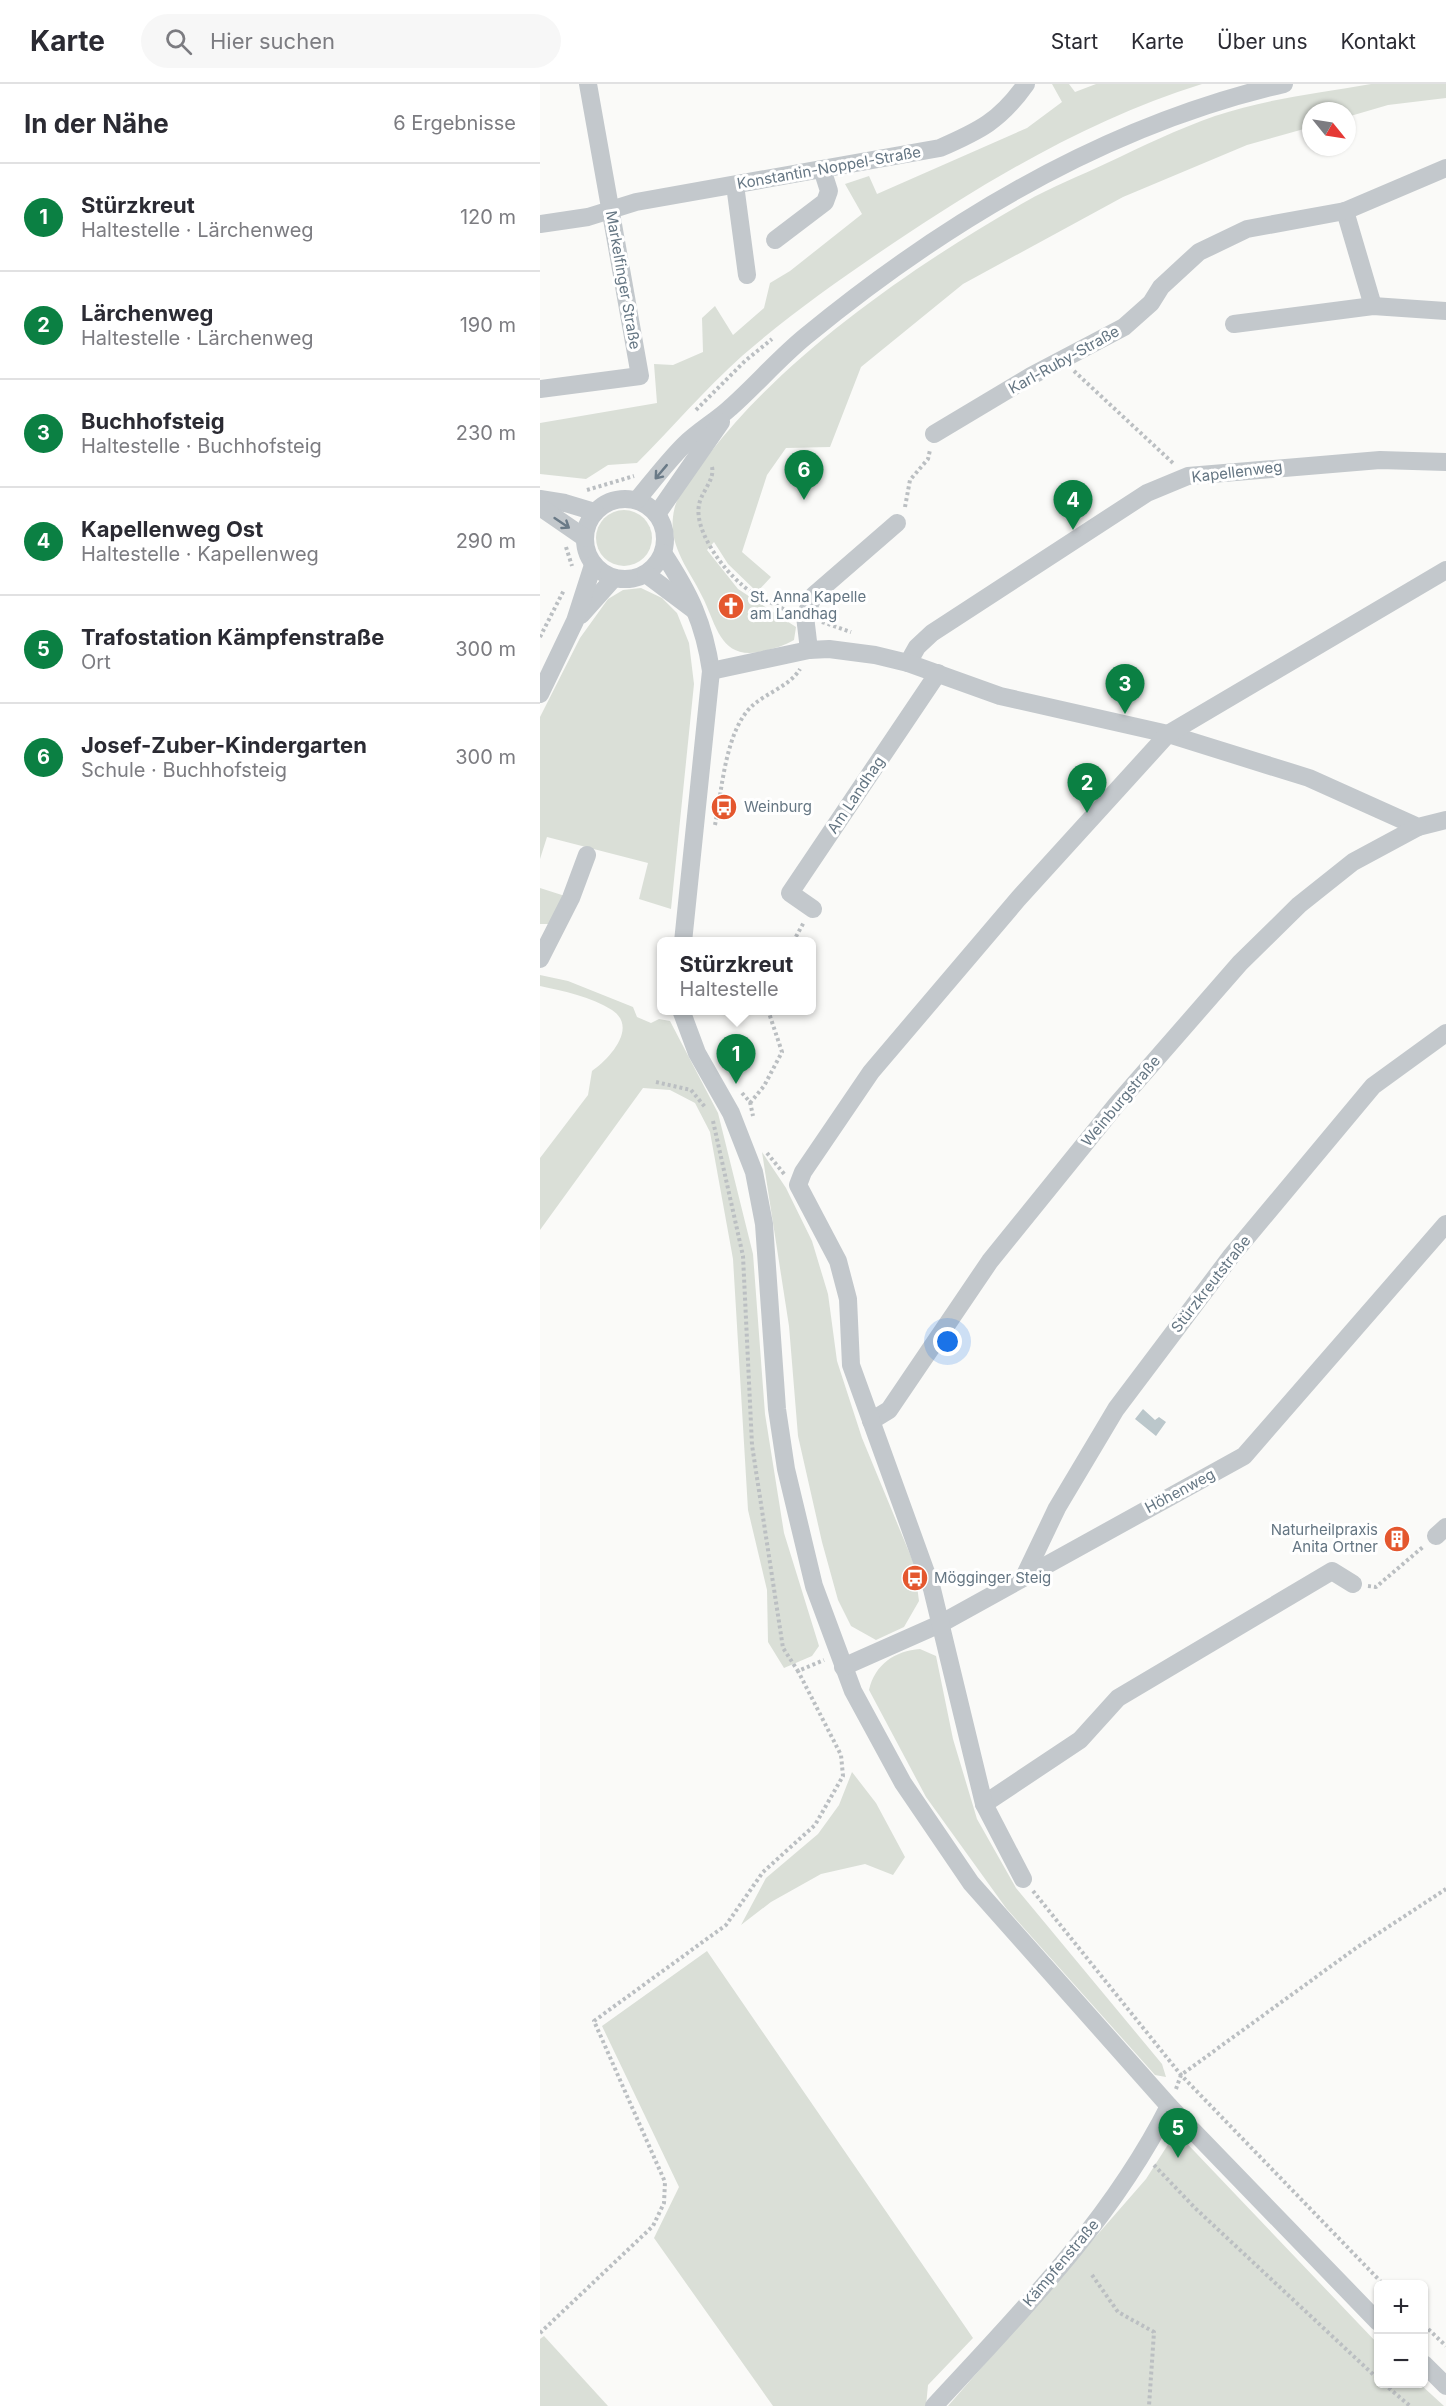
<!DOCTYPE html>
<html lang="de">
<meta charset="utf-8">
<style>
:root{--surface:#fff;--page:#f7f7f7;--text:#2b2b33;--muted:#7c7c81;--line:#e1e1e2;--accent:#0b8043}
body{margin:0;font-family:Inter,sans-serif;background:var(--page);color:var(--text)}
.controls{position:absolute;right:18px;bottom:18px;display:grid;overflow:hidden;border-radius:9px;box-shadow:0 2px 4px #0004}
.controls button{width:54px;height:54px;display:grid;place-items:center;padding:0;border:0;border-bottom:2px solid var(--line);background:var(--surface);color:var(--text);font:30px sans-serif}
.compass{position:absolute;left:762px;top:18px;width:54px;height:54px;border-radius:50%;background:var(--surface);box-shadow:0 2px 4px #0004;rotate:120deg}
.you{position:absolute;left:408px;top:1258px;width:21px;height:21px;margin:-15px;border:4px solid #fff;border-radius:50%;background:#1a73e8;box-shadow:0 0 0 9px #1a73e833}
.badge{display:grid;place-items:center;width:39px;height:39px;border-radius:50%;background:var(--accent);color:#fff;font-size:20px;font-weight:700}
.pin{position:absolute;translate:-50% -50px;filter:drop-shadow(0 2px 3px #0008)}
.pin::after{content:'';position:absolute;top:32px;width:21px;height:18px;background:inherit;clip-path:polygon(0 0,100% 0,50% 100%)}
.popup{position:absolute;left:117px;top:853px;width:159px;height:78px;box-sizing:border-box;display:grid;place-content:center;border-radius:9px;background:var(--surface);filter:drop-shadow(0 2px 4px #0005);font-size:20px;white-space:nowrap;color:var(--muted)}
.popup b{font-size:22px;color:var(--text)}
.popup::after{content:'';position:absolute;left:50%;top:100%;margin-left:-12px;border:12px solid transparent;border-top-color:var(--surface)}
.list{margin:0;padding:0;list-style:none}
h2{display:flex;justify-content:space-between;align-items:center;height:78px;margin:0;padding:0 24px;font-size:26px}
h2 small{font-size:20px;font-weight:400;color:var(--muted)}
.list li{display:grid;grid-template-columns:39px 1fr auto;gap:18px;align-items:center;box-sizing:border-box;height:108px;padding:0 24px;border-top:2px solid var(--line)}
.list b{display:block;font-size:22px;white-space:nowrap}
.list p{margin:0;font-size:20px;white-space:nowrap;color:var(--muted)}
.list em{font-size:20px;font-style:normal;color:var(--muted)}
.icon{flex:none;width:33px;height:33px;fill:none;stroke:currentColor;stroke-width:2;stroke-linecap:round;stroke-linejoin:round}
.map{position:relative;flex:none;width:906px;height:2322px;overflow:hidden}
header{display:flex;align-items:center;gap:36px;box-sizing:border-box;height:84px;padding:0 30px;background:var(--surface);border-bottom:2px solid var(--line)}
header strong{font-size:28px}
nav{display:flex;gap:33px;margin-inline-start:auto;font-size:21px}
.search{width:420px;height:54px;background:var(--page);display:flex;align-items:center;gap:15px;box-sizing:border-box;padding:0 21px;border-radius:33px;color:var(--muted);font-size:22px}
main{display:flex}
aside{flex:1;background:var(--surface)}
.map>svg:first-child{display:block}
.green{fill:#dadfd7}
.water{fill:#bbc7cb}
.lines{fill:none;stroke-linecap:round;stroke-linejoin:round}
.path{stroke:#bbbfc2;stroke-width:4;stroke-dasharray:3 3;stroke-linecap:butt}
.minor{stroke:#c3c8cc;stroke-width:18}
.oneway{stroke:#6a7a87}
.labels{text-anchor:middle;stroke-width:6;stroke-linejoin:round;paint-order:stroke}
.street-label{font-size:15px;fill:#657683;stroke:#fff}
.poi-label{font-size:15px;fill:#657683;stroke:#fff;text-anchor:start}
</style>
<header>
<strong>Karte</strong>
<div class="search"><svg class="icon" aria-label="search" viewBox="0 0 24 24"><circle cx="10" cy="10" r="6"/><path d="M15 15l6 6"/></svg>Hier suchen</div>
<nav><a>Start</a><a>Karte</a><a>Über uns</a><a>Kontakt</a></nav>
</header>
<main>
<aside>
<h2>In der Nähe<small>6 Ergebnisse</small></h2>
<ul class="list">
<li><span class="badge">1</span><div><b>Stürzkreut</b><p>Haltestelle · Lärchenweg</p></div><em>120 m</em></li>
<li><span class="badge">2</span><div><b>Lärchenweg</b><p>Haltestelle · Lärchenweg</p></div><em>190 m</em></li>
<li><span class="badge">3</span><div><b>Buchhofsteig</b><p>Haltestelle · Buchhofsteig</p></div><em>230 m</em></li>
<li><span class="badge">4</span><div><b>Kapellenweg Ost</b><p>Haltestelle · Kapellenweg</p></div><em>290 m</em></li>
<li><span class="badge">5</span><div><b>Trafostation Kämpfenstraße</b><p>Ort</p></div><em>300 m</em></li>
<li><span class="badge">6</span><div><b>Josef-Zuber-Kindergarten</b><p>Schule · Buchhofsteig</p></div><em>300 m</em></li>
</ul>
</aside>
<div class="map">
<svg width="906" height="2322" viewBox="0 0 906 2322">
<rect width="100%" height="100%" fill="#fafaf8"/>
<g class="green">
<path d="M512 0H529L535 8 556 0H662C550 35 449 95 352 160 300 195 249 231 202 272 165 305 132 344 97 379L68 381 46 395 0 390V339L117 319 114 280 133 281 163 268 162 234 175 222 193 251 224 224 230 199 250 187 322 130 305 100 329 92 337 110 487 44 522 18Z"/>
<path d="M831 0H906V14L848 21 807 33V27H771V43L707 61 583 113 423 200 321 283 290 363 246 364 227 391 202 468 231 493 217 508 188 480 174 458 167 466 198 505 256 543 254 556C244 562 235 564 224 567 183 577 178 547 164 516 152 489 129 465 133 433 135 409 156 388 170 369 247 269 376 180 485 118 511 103 540 92 567 79 603 62 638 45 675 32 725 15 779 9 831 0Z"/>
<circle cx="84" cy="454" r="28"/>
<path d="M101 504 122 514 137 529 149 559 154 600 131 825 99 815 108 779 7 753 0 775V633L40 554 68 515 83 506Z"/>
<path d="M0 804 25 812 9 840H0Z"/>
<path d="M0 891 28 897 93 923 97 933 111 939 119 935 130 937 178 1029 213 1170 225 1330 244 1449 279 1562 272 1572 244 1584 228 1558 227 1506 208 1426 193 1175 170 1048 155 1019 130 1006 103 1004 0 1146V1074L48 1011 52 987C68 976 99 944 72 926 52 913 23 907 0 902Z"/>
<path d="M222 1068 246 1104 272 1157 288 1210 297 1277 322 1354 374 1480 379 1517 364 1543 336 1556 311 1542 298 1516 282 1458 258 1352 249 1242Z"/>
<path d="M380 1565 396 1572 413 1655 437 1735 476 1804 622 1980 626 1993 615 1991 466 1824 386 1713 329 1606C335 1580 355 1567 380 1565Z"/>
<path d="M312 1688 336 1719 365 1773 353 1791 325 1780 281 1790 231 1818 201 1841 226 1794 278 1750 299 1721Z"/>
<path d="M167 1867 433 2254 388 2301 386 2322H233L114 2154 139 2103 62 1942Z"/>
<path d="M636 2048 838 2260V2300H880L904 2322H408L606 2095Z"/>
<path d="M4 2252 68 2322H0V2255Z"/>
</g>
<path class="water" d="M603 1325 615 1336 619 1333 626 1338 616 1352 595 1335Z"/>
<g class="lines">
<g class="path">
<path d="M534 287 634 380"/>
<path d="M156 326 205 277 232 255"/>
<path d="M172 383C175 396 161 408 159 421 154 446 182 484 201 500 214 512 233 519 249 528"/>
<path d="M47 406 94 392"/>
<path d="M365 423 370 396 388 375 390 366"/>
<path d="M26 463 32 482"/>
<path d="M282 538 311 548"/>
<path d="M0 553 24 506"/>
<path d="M175 741C182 707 185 647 212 622 226 609 250 602 260 585"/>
<path d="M253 858 264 838"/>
<path d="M116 998 151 1006 165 1023"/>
<path d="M202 1009 210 1018 213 1032"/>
<path d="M210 1019 224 1002 242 968 228 926"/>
<path d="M173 1037 203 1172 212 1361 243 1564 258 1587 284 1576"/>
<path d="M227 1069 245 1091"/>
<path d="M828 1502 836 1503 884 1462"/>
<path d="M493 1807 641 1991 843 2200"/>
<path d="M636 2005 641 1991 816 1864 906 1805"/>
<path d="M614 2081 655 2124 838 2295"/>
<path d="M552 2191 578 2228 614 2248 609 2322"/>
<path d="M884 2241 906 2262"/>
<path d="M0 2249 113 2142 124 2119 125 2098 54 1937 186 1841 223 1788 275 1741 303 1692 301 1671 258 1587"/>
<path d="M844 2300 870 2322"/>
</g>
<g class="minor">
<path d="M195 101 207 191"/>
<path d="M805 127 833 222"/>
<path d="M0 140 48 133 96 118 400 64C439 47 460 37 486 0"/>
<path d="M235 156 285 118 289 107 282 85"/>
<path d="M694 240 833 222 906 227"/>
<path d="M0 305 100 292 48 0"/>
<path d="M394 350 491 292 584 243 611 219 621 203 659 168 707 145 805 127 906 84"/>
<circle cx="85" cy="455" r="40"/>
<path d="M0 415 25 419 55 428"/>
<path d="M97 416C112 398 127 378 144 361 158 347 176 337 190 324 216 301 239 274 266 252 406 137 566 41 744 0"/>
<path d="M0 423 45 454"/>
<path d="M117 430 181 338"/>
<path d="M123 469C150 510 164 539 171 587L143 858"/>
<path d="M106 490 154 526"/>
<path d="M41 531 74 494"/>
<path d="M269 566 265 532 274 511 357 439"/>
<path d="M368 579 377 563 392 549 607 409 648 392 840 376 906 378"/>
<path d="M171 587 269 566 289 565 335 571 368 579 460 612 628 650 769 694 878 743 906 736"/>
<path d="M0 610 35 537 53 481"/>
<path d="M273 825 250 809 398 589"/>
<path d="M0 875 31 814 47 771"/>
<path d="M141 926 157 969 191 1029 214 1088 224 1140 237 1325 246 1385 274 1502 313 1607 363 1699 431 1799 629 2022 838 2238"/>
<path d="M331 1337 349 1326 450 1177 577 1020 700 879 759 821 813 778 878 743"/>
<path d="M896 1452 906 1443"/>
<path d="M485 1491 517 1424 576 1325 692 1171 833 1002 906 949"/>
<path d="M303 1583 400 1540 704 1372 906 1140"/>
<path d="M444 1720 540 1656 578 1614 792 1487 813 1500"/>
<path d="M483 1795 444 1720 392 1505 311 1281 308 1215 298 1177 258 1101 263 1088 331 988 478 815 628 650 906 486"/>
<path d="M884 2280 906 2302"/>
<path d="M394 2322C480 2229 571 2137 629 2022"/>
</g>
</g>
<defs><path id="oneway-shaft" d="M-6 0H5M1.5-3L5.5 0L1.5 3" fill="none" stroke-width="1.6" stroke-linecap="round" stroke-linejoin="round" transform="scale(1.5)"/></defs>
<g class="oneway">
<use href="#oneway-shaft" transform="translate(121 388) rotate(130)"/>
<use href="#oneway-shaft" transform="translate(22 439) rotate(34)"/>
</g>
<defs>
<symbol id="church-disc" viewBox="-11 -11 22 22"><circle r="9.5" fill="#e4572e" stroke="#fff"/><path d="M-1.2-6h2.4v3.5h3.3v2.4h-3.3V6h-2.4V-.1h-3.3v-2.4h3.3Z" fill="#fff"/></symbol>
<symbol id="bus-disc" viewBox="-11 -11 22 22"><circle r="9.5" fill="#e4572e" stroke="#fff"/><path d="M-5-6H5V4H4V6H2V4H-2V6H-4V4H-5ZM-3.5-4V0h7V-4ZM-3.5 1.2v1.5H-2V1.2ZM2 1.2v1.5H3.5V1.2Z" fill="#fff"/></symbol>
<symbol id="building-disc" viewBox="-11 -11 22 22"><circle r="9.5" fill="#e4572e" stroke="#fff"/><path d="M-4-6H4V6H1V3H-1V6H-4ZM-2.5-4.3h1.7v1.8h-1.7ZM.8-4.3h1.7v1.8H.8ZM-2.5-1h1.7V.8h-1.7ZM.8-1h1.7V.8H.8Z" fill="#fff"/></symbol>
</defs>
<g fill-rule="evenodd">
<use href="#church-disc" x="176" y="507" width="30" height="30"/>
<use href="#bus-disc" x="169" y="708" width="30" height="30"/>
<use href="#building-disc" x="842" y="1440" width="30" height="30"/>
<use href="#bus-disc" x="360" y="1479" width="30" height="30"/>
</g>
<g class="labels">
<g class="street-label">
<text transform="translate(289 84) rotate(-10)" y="5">Konstantin-Noppel-Straße</text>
<text transform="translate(83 196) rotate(80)" y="5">Markelfinger Straße</text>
<text transform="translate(524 276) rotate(-29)" y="5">Karl-Ruby-Straße</text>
<text transform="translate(697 388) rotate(-7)" y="5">Kapellenweg</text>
<text transform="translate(316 711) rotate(-56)" y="5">Am Landhag</text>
<text transform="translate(581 1017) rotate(-50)" y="5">Weinburgstraße</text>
<text transform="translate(671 1200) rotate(-52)" y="5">Stürzkreutstraße</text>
<text transform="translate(640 1407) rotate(-28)" y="5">Höhenweg</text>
<text transform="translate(521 2179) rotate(-50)" y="5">Kämpfenstraße</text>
</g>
<g class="poi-label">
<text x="210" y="518">St. Anna Kapelle<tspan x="210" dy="17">am Landhag</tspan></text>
<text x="204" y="728">Weinburg</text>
<text x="838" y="1451" text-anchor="end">Naturheilpraxis<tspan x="838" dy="17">Anita Ortner</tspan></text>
<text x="394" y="1499">Mögginger Steig</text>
</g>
</g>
</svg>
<div class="controls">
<button>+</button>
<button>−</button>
</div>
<svg class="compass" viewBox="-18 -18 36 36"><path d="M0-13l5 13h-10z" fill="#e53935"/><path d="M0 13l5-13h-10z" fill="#7c7c81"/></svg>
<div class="you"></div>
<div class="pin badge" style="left:196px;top:1000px">1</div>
<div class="popup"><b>Stürzkreut</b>Haltestelle</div>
<div class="pin badge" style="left:547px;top:729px">2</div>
<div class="pin badge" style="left:585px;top:630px">3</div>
<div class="pin badge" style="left:533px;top:446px">4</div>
<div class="pin badge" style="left:638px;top:2074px">5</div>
<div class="pin badge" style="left:264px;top:416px">6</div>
</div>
</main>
